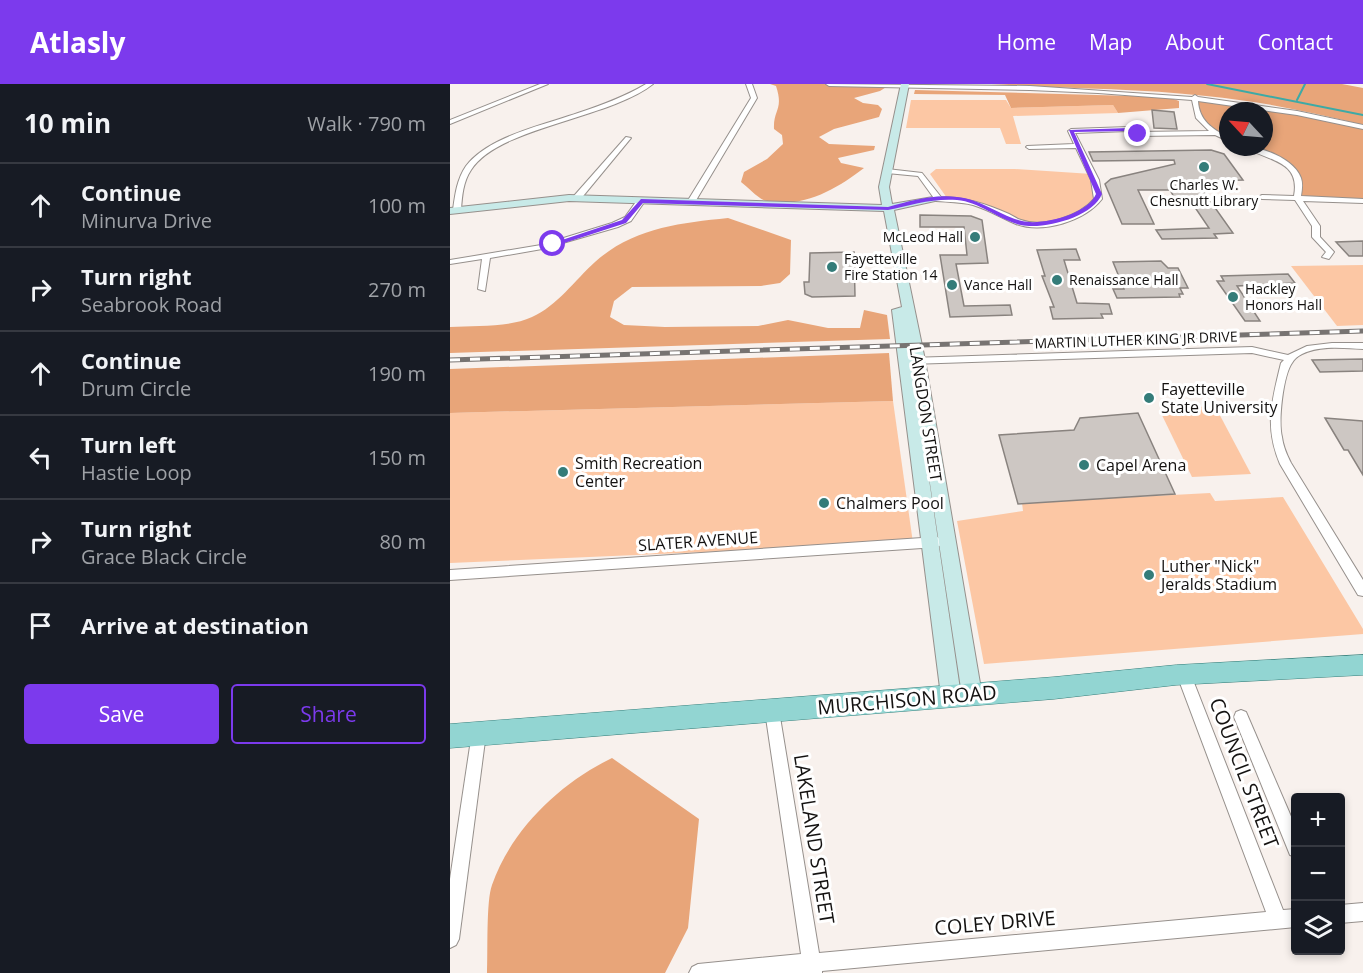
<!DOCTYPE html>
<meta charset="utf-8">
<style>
:root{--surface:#171b24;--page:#20242c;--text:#f1f3f6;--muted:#9ea1a6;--line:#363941;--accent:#7c3aed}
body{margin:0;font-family:"Open Sans",sans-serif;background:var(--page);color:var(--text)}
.controls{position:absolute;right:18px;bottom:18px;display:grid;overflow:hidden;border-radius:6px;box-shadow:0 3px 9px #0003}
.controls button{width:54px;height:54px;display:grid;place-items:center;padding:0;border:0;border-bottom:2px solid var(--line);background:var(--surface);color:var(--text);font:30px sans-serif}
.compass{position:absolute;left:769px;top:18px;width:54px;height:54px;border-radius:50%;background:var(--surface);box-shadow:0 3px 9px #0003;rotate:296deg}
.stop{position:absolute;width:18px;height:18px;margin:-14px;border:4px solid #7c3aed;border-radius:50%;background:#fff}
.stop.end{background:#7c3aed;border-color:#fff;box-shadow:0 2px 6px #0008}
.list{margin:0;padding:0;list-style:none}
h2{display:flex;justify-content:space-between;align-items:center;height:78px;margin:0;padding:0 24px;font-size:26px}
h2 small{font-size:20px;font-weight:400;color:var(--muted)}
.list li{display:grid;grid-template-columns:39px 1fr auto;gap:18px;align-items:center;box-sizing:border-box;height:84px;padding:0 24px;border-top:2px solid var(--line)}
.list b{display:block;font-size:22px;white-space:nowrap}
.list p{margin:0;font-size:20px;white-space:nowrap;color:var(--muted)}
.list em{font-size:20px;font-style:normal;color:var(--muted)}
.actions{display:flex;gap:12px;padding:18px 24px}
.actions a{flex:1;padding:14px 0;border:2px solid var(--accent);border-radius:6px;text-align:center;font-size:21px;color:var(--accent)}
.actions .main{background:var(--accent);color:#fff}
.icon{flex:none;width:33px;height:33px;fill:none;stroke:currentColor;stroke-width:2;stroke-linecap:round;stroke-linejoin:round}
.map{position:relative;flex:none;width:913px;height:889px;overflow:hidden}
header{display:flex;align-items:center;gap:36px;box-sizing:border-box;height:84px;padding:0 30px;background:var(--accent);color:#fff}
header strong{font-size:28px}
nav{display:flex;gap:33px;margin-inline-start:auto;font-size:21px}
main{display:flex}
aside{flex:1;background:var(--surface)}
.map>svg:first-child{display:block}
.green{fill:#fcc7a4}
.forest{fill:#e8a579}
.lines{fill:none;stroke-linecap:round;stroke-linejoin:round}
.stream{stroke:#3caaa6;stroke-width:2}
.building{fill:#cdc7c3;stroke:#89837f;stroke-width:1.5}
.street-casing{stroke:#96908c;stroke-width:2}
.secondary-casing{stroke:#96908c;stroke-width:2}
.primary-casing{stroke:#367f7b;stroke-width:1}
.street{fill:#fff;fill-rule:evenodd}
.secondary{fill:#c8eae8;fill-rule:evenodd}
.primary{fill:#92d5d2;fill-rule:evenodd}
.rail-casing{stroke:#777371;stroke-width:5}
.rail{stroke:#fff;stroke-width:3;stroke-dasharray:10;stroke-linecap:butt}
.route{fill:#7c3aed}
.poi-dot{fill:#347c79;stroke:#fff;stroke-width:2}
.labels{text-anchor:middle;stroke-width:6;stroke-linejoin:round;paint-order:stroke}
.far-poi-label{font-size:14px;fill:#141211;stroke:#fff;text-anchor:start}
.far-street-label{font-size:14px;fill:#141211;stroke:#fff}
.poi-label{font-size:16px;fill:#141211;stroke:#fff;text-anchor:start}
.street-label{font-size:16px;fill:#141211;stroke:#fff}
.near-street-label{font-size:20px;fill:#141211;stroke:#fff}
</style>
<header>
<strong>Atlasly</strong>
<nav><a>Home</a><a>Map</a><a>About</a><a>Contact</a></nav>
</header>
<main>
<aside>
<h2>10 min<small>Walk · 790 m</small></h2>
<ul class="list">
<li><svg class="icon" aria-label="ahead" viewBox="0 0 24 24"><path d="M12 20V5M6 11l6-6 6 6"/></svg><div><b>Continue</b><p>Minurva Drive</p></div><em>100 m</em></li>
<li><svg class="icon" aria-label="right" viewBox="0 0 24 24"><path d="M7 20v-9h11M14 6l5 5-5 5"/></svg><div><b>Turn right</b><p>Seabrook Road</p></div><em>270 m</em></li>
<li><svg class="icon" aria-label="ahead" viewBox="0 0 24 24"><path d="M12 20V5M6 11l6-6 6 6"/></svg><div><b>Continue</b><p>Drum Circle</p></div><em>190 m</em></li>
<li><svg class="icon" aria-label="left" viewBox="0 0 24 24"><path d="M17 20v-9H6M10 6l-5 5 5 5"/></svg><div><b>Turn left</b><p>Hastie Loop</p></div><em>150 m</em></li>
<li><svg class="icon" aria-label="right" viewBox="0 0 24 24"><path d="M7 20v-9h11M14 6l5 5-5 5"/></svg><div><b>Turn right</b><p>Grace Black Circle</p></div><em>80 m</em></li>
<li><svg class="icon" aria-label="arrive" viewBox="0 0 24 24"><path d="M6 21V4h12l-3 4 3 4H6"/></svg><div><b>Arrive at destination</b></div></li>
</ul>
<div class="actions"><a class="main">Save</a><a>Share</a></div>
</aside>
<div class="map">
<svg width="913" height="889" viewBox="0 0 913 889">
<rect width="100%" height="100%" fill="#f8f1ed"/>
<g class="green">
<path d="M461 16H556L561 24 663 21 668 29 563 32 571 60H556L550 44H456Z"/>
<path d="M486 85H565L642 90 649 110 637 127 605 137 583 140 573 139 521 117 497 114 480 90Z"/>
<path d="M913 181V241L887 242 841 182Z"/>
<path d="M443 317 463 459 0 479V329Z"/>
<path d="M765 322 801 390 742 393 709 325Z"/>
<path d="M760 409 765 417 833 413 913 545V550L534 580 507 437 573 427 572 419Z"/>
</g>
<g class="forest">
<path d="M320 0H441L430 7 404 14 413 19 428 21 432 25 429 33 384 45 369 53 379 60 425 62 424 66 388 74 391 79 414 84C387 105 352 125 317 117 309 116 298 103 291 98L294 88 317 75 333 60 332 51 324 45C323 25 334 26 326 2Z"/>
<path d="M541 0H892L913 4V41C861 28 809 17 756 12 685 4 613 5 541 0Z"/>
<path d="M465 6 718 13 729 17V24L668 29 663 21 561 24 555 11 464 10Z"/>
<path d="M745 13 861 30 913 43V117L847 114 846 90 823 74 798 63H814V27H778V54C760 43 743 37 745 13Z"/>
<path d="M278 134 341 156 340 190 330 199 311 202 182 203 164 217 160 233 174 241 215 243 308 242 338 236 378 244H410L414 226 437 231 440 255 0 269V243C26 241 58 244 82 233 107 222 125 196 145 178 183 144 229 139 278 134Z"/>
<path d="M439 269 443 317 0 329V285Z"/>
<path d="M162 674 249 735 238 844 215 889H37C38 869 36 817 42 801 61 746 110 699 162 674Z"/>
</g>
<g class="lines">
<g class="stream">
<path d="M757 0 913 31"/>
<path d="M847 16 855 0"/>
</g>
</g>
<g class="building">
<path d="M702 26 724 28 727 45 704 44Z"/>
<path d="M761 66 774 70 793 96 746 97 783 149 764 150 767 154 712 155 706 146 759 144 738 113H724L720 106H688L704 140H672L655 100 661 95 725 80 724 76 643 77 639 68Z"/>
<path d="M470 131 521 132 532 136 538 179 506 180 514 222 560 221 562 231 500 233 490 171H517L514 143H470Z"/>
<path d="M913 157V172H899L886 158Z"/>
<path d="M626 165 630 176H614L627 219 659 220 662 230H651L653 234 603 235 600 223H604L592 192H595L587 166Z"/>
<path d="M404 168 405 212 362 213 355 210 354 198H359L360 169Z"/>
<path d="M711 177 718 184H728L738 204H730L733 210H729L730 213 667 214 663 205H674L663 178Z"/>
<path d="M838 190 845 199 787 202 810 237H795L767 197H774L771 192Z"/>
<path d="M913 275V287L870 288 862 276Z"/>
<path d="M688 329 725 410 568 420 549 351 624 346 630 334Z"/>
<path d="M875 334 913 337V391L898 366H894Z"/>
</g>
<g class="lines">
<defs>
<g id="street">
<path d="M90 0H98L0 40V36Z"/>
<path d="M196 0H203C159 35 48 43 21 86 13 98 12 112 11 126L7 128 3 126C5 111 7 95 16 82 39 52 94 41 128 29 152 21 174 13 196 0Z"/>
<path d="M296 0H302L307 14 245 118 238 120 237 118 301 14Z"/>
<path d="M376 0 580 2 742 13 745 11 748 13 847 27 913 41V45L847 31 748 17C749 36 762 45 778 53V57L765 51 688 52 678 47 625 49 649 96 652 115C635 137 593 150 566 140 552 134 539 126 523 121 511 118 499 118 486 117L468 92 437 89 434 87 437 85 472 89 491 113C515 113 537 120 559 130 563 132 567 135 571 136 593 144 630 132 644 115L641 96 626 64 579 65 576 63 577 62 624 60 618 47 621 45 679 43 689 48 759 47 746 34 742 16 648 9 580 6 379 2Z"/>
<path d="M176 53 181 54 129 117H123V113Z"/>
<path d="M795 63C813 63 844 75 851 94 853 100 852 106 851 112L913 115V119L853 117 870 142V153L884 168 879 175 872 173 876 168 862 153V142L845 116 812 115 808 113 812 111 844 112C851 76 817 77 795 63Z"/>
<path d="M188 115 195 117 181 137 168 143 92 165 40 174 35 207 28 205 32 175 0 180V176L91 161 162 139 175 133Z"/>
<path d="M882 259H913V265C894 264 870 261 852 270 848 272 844 275 842 279 833 292 828 337 832 353 833 362 837 371 841 379L913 496V512L908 511 830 380C814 342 822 317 831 279L834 276 802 269 460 280 455 277 460 274 802 263 838 271 857 262Z"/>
<path d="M487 453 491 455 493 458 491 461 487 463 0 496V486Z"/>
<path d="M734 585 739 587 741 591 833 826 846 825V843L372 887V889H239L242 883 248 880 351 870 315 627 317 622 322 620 327 622 329 627 369 869 816 828 727 591 729 587Z"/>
<path d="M791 626 796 628 846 744V773L840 771 784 633 786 628Z"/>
<path d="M29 642 34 644 36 649 9 855 6 861 0 864V795L22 649 24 644Z"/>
<path d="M913 819V837L890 839V821Z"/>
</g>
<path id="secondary" d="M451 0H459L439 103 442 120 489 112 494 115 444 126 475 276 532 611 529 617 522 620 515 617 512 611 463 287 511 612 508 618 501 621 494 618 491 612 442 226 452 223 434 127 119 117 0 130V124L119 111 432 121 429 103Z"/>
<path id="primary" d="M913 571V591L726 601 604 615 0 664V640L604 593 726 581Z"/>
</defs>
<use href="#street" class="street-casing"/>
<use href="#secondary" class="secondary-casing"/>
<use href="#primary" class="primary-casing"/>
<use href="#street" class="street"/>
<use href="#secondary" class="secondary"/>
<use href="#primary" class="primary"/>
<defs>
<path id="rail" d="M0 276 913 247"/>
</defs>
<use href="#rail" class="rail-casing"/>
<use href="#rail" class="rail"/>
</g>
<path class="route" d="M679 44 691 50 678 47 624 48 652 110C643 133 594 146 571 141 549 136 530 118 507 116 484 114 460 121 438 126L193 119 176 139 105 162 100 160 172 136 191 115 438 123C460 117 484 110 507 113 531 115 550 132 572 137 592 142 638 130 646 110L619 46Z"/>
<g class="poi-dot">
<circle cx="754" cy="83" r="6"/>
<circle cx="525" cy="153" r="6"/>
<circle cx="382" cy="183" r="6"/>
<circle cx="607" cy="196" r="6"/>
<circle cx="502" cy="201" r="6"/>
<circle cx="783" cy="213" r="6"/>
<circle cx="699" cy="314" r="6"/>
<circle cx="634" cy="381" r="6"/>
<circle cx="113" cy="388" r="6"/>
<circle cx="374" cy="419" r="6"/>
<circle cx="699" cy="491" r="6"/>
</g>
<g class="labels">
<g class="far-poi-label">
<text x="754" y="106" text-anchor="middle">Charles W.<tspan x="754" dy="16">Chesnutt Library</tspan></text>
<text x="513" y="158" text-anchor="end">McLeod Hall</text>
<text x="394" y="180">Fayetteville<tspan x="394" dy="16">Fire Station 14</tspan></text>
<text x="619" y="201">Renaissance Hall</text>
<text x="514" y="206">Vance Hall</text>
<text x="795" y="210">Hackley<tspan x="795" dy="16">Honors Hall</tspan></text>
</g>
<g class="far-street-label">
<text transform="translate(686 256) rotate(-2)" y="5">MARTIN LUTHER KING JR DRIVE</text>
</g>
<g class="poi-label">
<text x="711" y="311">Fayetteville<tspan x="711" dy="18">State University</tspan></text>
<text x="125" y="385">Smith Recreation<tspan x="125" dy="18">Center</tspan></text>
<text x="646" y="387">Capel Arena</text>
<text x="386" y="425">Chalmers Pool</text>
<text x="711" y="488">Luther "Nick"<tspan x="711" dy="18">Jeralds Stadium</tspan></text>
</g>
<g class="street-label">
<text transform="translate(476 330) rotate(81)" y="6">LANGDON STREET</text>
<text transform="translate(248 457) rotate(-4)" y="6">SLATER AVENUE</text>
</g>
<g class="near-street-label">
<text transform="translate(457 616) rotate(-5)" y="7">MURCHISON ROAD</text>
<text transform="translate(794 689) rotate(69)" y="7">COUNCIL STREET</text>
<text transform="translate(364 755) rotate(81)" y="7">LAKELAND STREET</text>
<text transform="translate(545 839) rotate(-5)" y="7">COLEY DRIVE</text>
</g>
</g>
</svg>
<div class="controls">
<button>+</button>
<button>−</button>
<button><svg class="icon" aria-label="layers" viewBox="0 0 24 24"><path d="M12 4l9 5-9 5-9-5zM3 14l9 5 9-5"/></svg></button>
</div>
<svg class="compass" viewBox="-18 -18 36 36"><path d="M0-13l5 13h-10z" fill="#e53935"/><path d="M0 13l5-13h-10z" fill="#9ea1a6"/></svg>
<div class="stop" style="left:103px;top:160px"></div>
<div class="stop end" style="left:688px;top:50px"></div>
</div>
</main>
